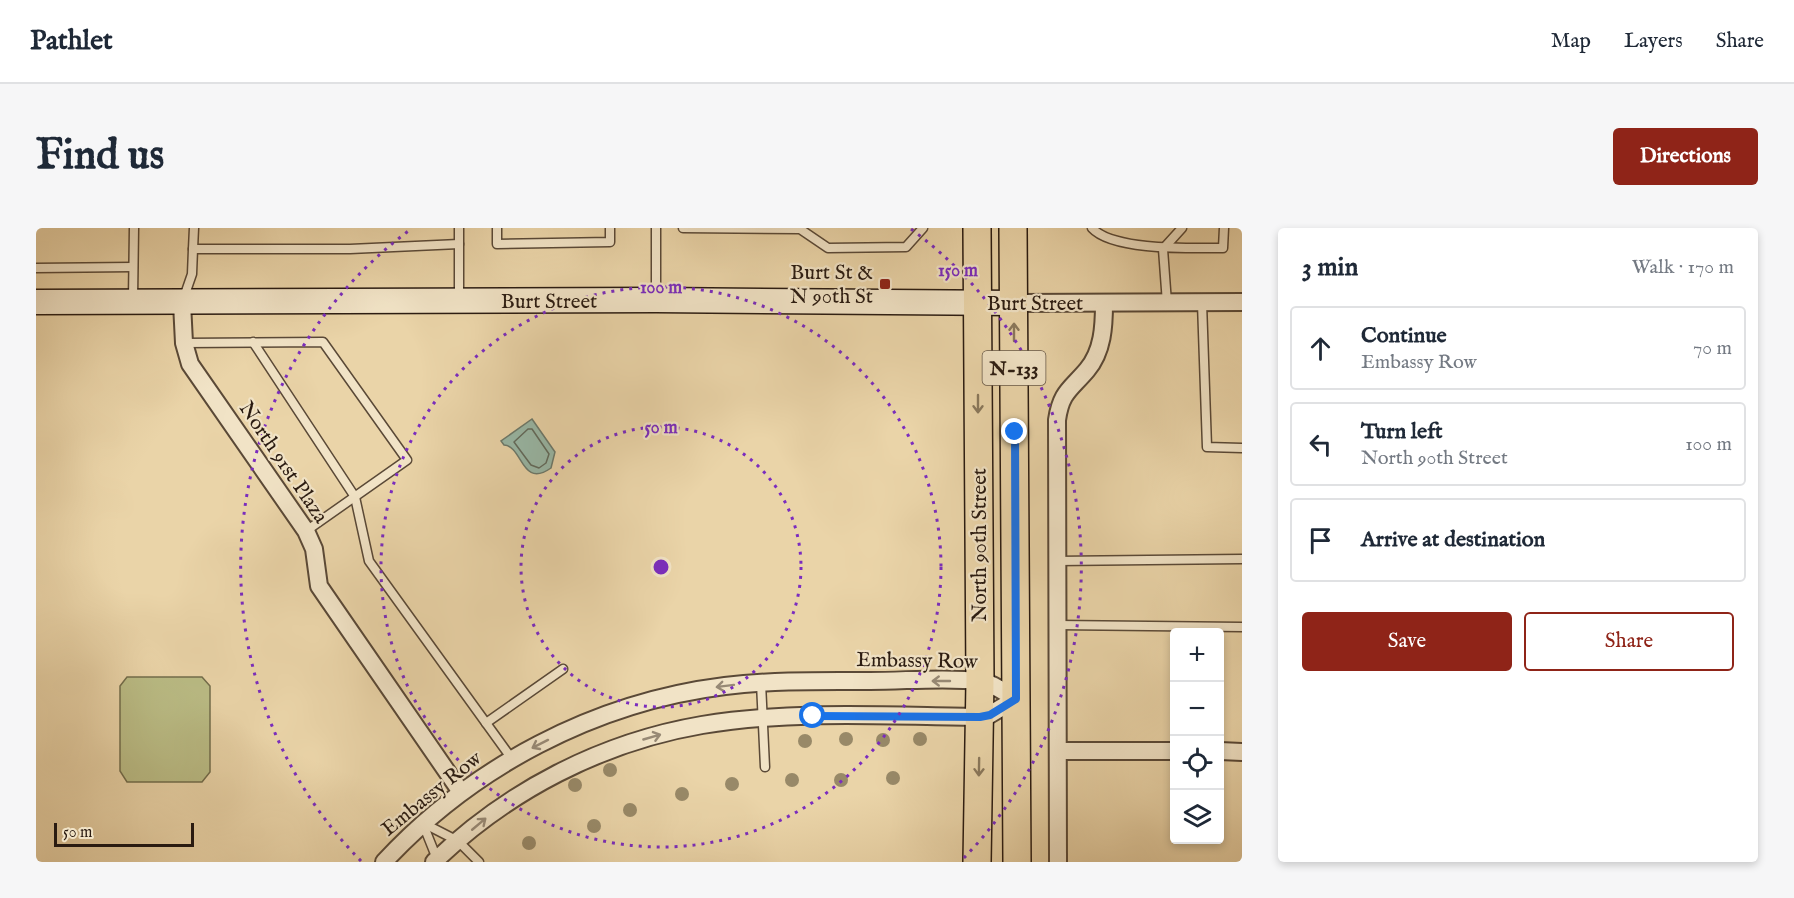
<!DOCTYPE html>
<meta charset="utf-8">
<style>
:root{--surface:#fff;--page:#f6f6f7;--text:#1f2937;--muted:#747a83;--line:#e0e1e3;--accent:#8f2418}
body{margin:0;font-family:"IM FELL English",serif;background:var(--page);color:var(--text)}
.controls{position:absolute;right:18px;bottom:18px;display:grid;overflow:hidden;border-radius:6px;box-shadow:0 3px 9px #0003}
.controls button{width:54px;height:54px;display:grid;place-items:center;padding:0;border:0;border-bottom:2px solid var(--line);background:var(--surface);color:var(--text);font:30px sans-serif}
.scale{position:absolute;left:18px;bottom:15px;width:140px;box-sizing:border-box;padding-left:6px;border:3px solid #2a1b11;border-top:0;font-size:16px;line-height:21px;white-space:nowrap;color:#2a1b11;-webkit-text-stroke:4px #f1e3c6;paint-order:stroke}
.stop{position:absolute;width:18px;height:18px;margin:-14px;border:4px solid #1a73e8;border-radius:50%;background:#fff}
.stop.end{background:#1a73e8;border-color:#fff;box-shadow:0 2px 6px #0008}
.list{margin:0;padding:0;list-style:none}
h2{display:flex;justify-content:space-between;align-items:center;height:78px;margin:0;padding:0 24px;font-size:26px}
h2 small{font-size:20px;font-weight:400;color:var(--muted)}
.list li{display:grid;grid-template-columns:39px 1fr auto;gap:18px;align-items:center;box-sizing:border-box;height:84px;margin:0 12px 12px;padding:0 12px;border:2px solid var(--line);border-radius:6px}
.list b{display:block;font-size:22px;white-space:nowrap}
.list p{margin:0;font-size:20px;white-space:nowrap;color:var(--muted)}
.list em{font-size:20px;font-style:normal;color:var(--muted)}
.actions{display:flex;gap:12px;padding:18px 24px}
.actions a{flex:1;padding:14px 0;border:2px solid var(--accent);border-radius:6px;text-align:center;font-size:21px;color:var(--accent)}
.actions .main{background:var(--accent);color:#fff}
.icon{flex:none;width:33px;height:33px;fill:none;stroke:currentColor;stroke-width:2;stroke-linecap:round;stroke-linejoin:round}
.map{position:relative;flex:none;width:1206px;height:634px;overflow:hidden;border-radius:6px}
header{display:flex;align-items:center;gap:36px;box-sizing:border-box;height:84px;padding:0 30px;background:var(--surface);border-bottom:2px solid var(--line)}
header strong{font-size:28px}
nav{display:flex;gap:33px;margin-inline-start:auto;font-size:21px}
.intro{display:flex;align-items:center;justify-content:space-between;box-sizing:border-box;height:144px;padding:0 36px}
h1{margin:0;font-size:42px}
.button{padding:15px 27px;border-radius:6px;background:var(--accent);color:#fff;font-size:21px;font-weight:700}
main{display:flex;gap:36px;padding:0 36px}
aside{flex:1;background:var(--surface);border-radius:6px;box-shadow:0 3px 9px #0003}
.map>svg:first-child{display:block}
.green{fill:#babc85;stroke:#726c4b;stroke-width:1.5}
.water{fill:#98b8a7;stroke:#6c796b;stroke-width:1.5}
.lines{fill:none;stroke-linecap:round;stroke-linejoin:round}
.shore{stroke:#616a5c;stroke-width:1.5}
.lane-casing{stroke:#5a4937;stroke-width:11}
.street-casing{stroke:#5a4937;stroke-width:20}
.secondary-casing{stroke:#2a1b11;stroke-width:27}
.primary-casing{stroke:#2a1b11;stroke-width:30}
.lane{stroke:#f1e3c6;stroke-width:8}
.street{stroke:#f1e3c6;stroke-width:16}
.secondary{stroke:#f1e3c6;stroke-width:24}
.primary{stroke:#ead4a8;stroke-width:27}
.tree{fill:#988968}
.oneway{stroke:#8a785c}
.oneway2{stroke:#978975}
.route{stroke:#1a73e8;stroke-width:8}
.ring{fill:none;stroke:#7b2cbf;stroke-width:3;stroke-dasharray:3 6}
.poi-dot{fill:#8f2418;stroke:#f1e3c6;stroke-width:2}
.labels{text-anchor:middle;stroke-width:4.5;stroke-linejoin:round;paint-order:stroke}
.shield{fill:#f1e3c6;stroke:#665747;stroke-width:1.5}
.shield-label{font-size:20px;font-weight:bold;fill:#2a1b11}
.poi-label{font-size:21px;fill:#2a1b11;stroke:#f1e3c6;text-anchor:end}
.street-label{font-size:21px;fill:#2a1b11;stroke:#f1e3c6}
.centre{fill:#7b2cbf;stroke:#f1e3c6;stroke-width:3}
.ring-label{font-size:18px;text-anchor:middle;font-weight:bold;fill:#7b2cbf;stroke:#f1e3c6;stroke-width:4.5;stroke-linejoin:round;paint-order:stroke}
</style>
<header>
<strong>Pathlet</strong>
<nav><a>Map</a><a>Layers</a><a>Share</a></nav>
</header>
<div class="intro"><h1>Find us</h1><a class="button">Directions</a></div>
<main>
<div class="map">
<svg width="1206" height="634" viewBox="0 0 1206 634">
<rect width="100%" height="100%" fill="#ead4a8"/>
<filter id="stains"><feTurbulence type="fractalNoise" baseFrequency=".00333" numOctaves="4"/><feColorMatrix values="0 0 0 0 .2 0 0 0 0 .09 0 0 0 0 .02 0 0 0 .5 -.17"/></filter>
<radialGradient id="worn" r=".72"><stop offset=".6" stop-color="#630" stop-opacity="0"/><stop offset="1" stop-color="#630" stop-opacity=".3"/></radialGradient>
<path class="green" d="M91 449H166L174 458V544L166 554H91L84 543V458Z"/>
<path class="water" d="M496 191 519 224 515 240C485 261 487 218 468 217L465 213Z"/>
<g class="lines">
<path class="shore" d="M492 201H496L513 226 510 235 503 240 495 237 478 214Z"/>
<defs>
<g id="lane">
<path d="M423 0V70"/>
<path d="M461 0V16L574 14V0"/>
<path d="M620 0V72"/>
<path d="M647 0 764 1 792 20 870 19 887 0"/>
<path d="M1056 0C1077 23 1156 20 1187 20L1188 0"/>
<path d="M157 21 158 0"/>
<path d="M0 40 97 39"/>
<path d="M97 71 98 0"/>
<path d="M147 72 156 46 157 21H314L423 16"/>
<path d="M1131 75 1127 21 1146 0"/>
<path d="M1166 75 1171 219 1206 220"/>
<path d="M217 114 319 269 333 333 476 531"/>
<path d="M148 115 287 114 371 232 270 303"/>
<path d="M1020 333 1206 331"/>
<path d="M1021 397 1206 399"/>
<path d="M725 455 729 539"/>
<path d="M450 495 527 441"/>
<path d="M387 595 422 613 443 634"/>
<path d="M387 596 401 631"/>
</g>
<g id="street">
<path d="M146 75 148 115 154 136 270 303 278 321 283 358 425 564"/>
<path d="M978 75 1206 74"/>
<path d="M1022 523H1138"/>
<path d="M1184 523 1206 524"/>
<path d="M348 634C436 539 559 474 689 458 737 452 786 453 834 453 870 453 909 449 944 453 957 455 969 465 980 471"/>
<path d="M398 634C471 563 566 514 666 497 757 482 852 488 944 489L953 487 980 471"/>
<path d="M1022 634 1021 192C1025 164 1034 162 1051 142 1067 123 1068 98 1068 75"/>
</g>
<path id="secondary" d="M0 74 620 72 978 75"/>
<g id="primary">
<path d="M977 0 981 634"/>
<path d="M941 634 944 453 941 0"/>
</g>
</defs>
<use href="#lane" class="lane-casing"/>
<use href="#street" class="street-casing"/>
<use href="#secondary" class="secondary-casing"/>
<use href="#primary" class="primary-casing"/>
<use href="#lane" class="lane"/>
<use href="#street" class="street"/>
<use href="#secondary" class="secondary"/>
<use href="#primary" class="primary"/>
</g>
<g class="tree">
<circle cx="810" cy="511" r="7"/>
<circle cx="884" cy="511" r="7"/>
<circle cx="847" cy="512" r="7"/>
<circle cx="769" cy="513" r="7"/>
<circle cx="574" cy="542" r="7"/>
<circle cx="857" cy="550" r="7"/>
<circle cx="756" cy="552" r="7"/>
<circle cx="805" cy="552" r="7"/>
<circle cx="696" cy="556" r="7"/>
<circle cx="539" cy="557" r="7"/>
<circle cx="646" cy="566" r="7"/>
<circle cx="594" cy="582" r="7"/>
<circle cx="558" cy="598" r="7"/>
<circle cx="493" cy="615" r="7"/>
</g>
<defs><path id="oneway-shaft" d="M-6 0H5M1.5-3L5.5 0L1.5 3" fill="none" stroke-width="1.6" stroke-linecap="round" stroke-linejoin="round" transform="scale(1.5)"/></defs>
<g class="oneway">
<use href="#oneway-shaft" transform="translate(978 104) rotate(-90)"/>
<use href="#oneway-shaft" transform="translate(942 176) rotate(90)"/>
<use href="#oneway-shaft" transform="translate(943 539) rotate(91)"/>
</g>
<g class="oneway2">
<use href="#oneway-shaft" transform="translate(905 453) rotate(180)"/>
<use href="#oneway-shaft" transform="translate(689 458) rotate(173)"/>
<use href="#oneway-shaft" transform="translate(616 509) rotate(-16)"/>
<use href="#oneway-shaft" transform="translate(504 516) rotate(153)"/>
<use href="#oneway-shaft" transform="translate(443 596) rotate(-40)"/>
</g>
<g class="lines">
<path class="route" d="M777 488 944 489 954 487 980 471 979 204"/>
</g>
<g class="ring">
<circle cx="625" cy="339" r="140"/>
<circle cx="625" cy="339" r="280"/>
<path d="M325 633A420 420 0 0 1 375 1M875 1A420 420 0 0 1 925 633"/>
</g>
<rect class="poi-dot" x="843" y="50" width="12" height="12" rx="3"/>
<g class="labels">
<rect class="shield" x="946.5" y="123" width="63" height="34" rx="4.5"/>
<g class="shield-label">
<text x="978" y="147">N-133</text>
</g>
<g class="poi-label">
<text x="837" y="51">Burt St &amp;<tspan x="837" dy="24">N 90th St</tspan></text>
</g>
<g class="street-label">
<text x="513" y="80">Burt Street</text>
<text x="999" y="82">Burt Street</text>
<text transform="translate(248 234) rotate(56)" y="7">North 91st Plaza</text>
<text transform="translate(943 317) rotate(-90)" y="7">North 90th Street</text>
<text transform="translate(881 432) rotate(1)" y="7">Embassy Row</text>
<text transform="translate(395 565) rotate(-39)" y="7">Embassy Row</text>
</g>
</g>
<circle cx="625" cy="339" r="9" class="centre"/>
<g class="ring-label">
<text x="922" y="48">150 m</text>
<text x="625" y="65">100 m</text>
<text x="625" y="205">50 m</text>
</g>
<rect width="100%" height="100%" filter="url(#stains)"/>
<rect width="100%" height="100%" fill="url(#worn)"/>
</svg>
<div class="controls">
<button>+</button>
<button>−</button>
<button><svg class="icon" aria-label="locate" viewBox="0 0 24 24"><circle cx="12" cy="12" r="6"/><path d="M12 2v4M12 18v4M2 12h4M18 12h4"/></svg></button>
<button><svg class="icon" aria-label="layers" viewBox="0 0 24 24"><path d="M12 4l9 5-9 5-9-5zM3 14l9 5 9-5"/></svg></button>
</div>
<div class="scale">50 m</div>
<div class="stop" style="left:777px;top:488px"></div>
<div class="stop end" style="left:979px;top:204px"></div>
</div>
<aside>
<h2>3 min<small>Walk · 170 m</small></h2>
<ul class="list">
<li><svg class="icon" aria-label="ahead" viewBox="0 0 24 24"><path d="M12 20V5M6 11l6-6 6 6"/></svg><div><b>Continue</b><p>Embassy Row</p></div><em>70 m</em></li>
<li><svg class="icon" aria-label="left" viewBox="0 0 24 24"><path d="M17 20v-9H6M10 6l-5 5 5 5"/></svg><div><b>Turn left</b><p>North 90th Street</p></div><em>100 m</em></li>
<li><svg class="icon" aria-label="arrive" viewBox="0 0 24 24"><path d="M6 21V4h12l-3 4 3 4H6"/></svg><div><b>Arrive at destination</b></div></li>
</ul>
<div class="actions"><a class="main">Save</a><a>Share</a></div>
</aside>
</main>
